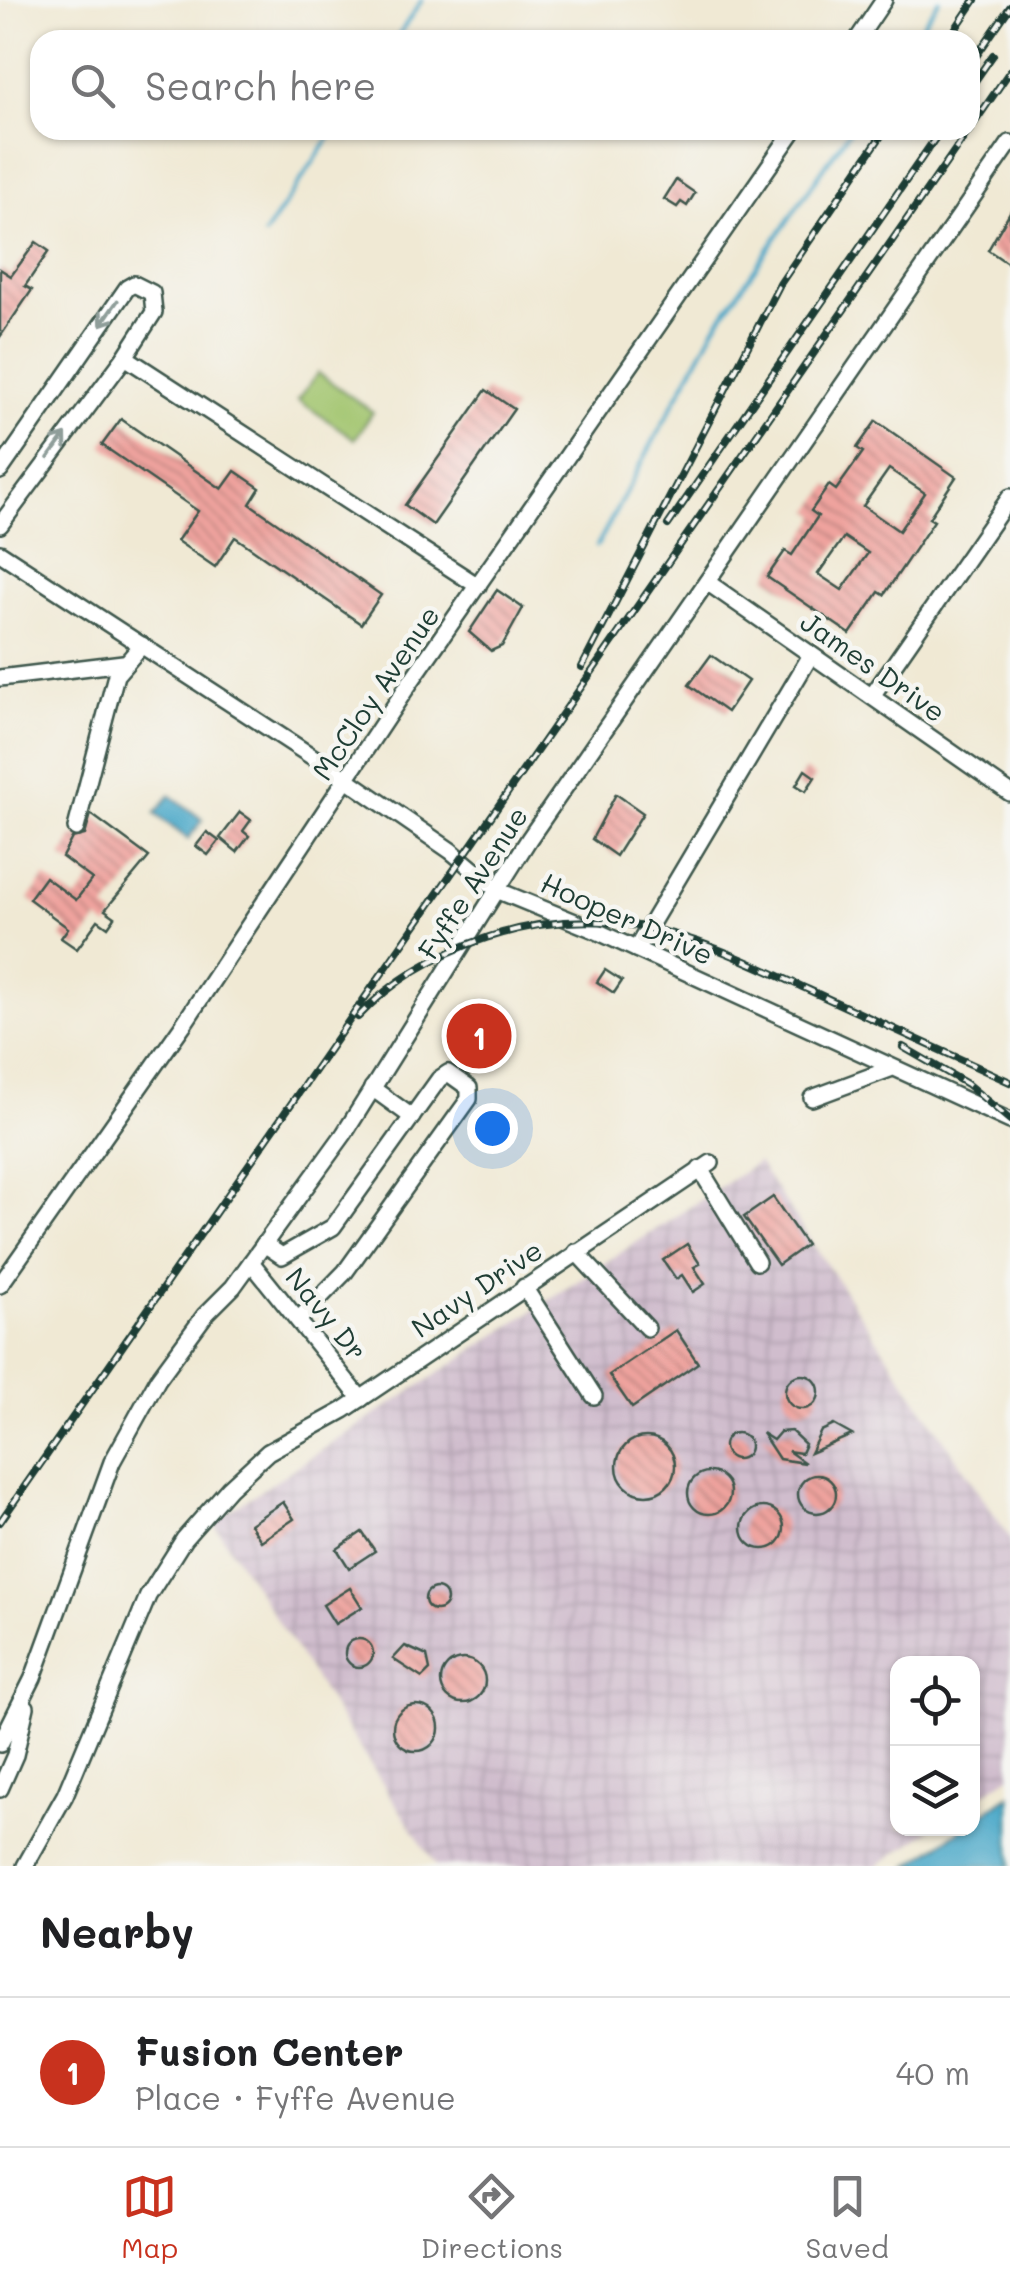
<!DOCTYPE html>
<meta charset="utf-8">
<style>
:root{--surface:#fff;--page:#f6f6f6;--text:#202124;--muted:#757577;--line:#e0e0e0;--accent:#c8321e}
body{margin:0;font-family:Mali,sans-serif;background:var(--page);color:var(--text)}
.controls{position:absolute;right:30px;bottom:30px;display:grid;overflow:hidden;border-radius:20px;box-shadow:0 2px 8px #0004}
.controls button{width:90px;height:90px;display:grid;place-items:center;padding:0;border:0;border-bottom:2px solid var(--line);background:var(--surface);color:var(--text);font:50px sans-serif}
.you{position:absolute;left:492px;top:1128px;width:35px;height:35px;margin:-25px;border:8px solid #fff;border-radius:50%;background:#1a73e8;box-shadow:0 0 0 15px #1a73e833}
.badge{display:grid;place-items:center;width:65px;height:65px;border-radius:50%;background:var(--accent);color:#fff;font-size:32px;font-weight:700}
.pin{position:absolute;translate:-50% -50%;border:5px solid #fff;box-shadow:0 2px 10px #0006}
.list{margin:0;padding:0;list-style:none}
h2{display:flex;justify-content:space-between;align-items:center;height:130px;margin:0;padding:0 40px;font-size:42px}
h2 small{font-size:32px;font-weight:400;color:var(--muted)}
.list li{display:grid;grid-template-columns:65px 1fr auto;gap:30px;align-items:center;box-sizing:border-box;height:150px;padding:0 40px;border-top:2px solid var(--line)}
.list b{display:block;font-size:38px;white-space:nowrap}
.list p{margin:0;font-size:32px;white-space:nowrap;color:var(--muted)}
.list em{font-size:32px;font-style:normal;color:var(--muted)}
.icon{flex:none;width:55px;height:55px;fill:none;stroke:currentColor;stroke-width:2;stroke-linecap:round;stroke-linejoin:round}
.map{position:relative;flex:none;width:1010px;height:1866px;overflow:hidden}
.search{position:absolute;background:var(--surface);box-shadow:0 2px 8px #0004;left:30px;right:30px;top:30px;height:110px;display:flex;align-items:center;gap:25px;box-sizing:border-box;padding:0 35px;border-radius:30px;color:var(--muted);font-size:38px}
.sheet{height:280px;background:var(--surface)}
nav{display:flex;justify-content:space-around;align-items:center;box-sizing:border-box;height:140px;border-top:2px solid var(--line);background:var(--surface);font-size:28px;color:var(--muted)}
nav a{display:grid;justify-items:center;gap:5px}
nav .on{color:var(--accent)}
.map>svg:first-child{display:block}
.industrial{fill:url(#industrial-grid)}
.grass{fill:#a2c56e;stroke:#608151;stroke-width:2.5}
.water{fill:#49a7c8;stroke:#34727e;stroke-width:2.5}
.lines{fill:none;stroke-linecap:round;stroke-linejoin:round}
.stream{stroke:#49a7c8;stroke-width:4}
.building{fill:url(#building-back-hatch);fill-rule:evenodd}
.minor-casing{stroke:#3e574c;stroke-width:20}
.minor{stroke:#fff;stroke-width:15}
.rail-casing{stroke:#1f3d34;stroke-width:8}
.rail{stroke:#f6f6f2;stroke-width:4;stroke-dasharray:11;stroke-linecap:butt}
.oneway{stroke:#8f9e9a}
.labels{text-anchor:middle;stroke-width:9;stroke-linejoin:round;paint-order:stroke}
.street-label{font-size:28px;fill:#1f3d34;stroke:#f6f6f2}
</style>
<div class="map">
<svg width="1010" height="1866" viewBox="0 0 1010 1866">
<defs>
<pattern id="industrial-grid" width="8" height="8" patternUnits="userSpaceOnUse" patternTransform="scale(2.5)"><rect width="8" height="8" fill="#d0bdcd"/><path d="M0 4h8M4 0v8" fill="none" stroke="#b2a3b1"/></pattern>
<pattern id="building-back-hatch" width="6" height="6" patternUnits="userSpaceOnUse" patternTransform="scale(2.5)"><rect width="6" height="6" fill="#efa39e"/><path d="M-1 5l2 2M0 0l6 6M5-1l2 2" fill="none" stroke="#c18682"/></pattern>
</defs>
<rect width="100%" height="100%" fill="#f6f6f2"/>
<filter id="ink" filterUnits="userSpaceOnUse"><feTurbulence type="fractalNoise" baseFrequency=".01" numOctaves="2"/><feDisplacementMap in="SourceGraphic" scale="20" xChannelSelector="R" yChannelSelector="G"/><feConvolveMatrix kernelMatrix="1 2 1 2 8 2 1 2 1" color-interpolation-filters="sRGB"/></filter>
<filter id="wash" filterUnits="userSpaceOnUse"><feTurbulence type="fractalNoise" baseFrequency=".0048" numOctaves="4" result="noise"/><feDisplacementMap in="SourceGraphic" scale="40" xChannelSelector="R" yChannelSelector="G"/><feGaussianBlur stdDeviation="2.25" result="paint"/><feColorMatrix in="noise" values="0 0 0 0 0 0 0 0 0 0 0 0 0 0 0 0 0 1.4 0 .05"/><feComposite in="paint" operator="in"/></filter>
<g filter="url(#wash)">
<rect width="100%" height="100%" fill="#f0e9d4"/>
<path class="industrial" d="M758 1162 1010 1538V1776L973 1801 972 1664H898V1828L932 1829 877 1866H436L213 1522Z"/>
<path class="grass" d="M318 373 373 412 355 439 298 400Z"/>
<g class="water">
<path d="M170 795 203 820 188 839 155 814Z"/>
<path d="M1010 1795V1866H909L962 1829 972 1828 973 1821Z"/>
</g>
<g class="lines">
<g class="stream">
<path d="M395 40 422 0"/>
<path d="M912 40 939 0"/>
<path d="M264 235 335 130"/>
<path d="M597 546 716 325 850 130"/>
</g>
</g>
<g id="blocks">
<g class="building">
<path d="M676 180 695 193 687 206 681 202 677 207 664 199Z"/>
<path d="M1010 212V265L988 250Z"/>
<path d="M36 242 49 251 25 286 32 290 0 337V269L11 276Z"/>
<path d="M486 390 514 409 433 525 405 505Z"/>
<path d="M121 419 222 489 235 471 260 488 250 504 381 595 361 624 235 537 215 567 177 541 198 511 102 445Z"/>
<path d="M876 421 956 477 929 518 934 521 884 595 879 592 850 634 767 577 785 551 792 555 818 516 811 511 829 485 836 490 863 452 857 448ZM889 469 925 493 899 531 863 506ZM844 537 868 553 842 590 818 574Z"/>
<path d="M497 590 523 608 502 646 491 651 469 632Z"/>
<path d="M711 655 748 681 727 712 689 685Z"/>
<path d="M805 770 815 777 806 791 796 785Z"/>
<path d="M616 794 643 813 616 856 592 839Z"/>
<path d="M240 812 251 820 243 831 249 836 237 852 220 838Z"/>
<path d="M91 814 149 857 105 910 115 917 108 927 98 920 77 949 61 938 68 928 29 899 45 877 76 900 92 879 62 857 72 838 85 835Z"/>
<path d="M207 832 219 841 208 855 196 846Z"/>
<path d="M605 970 622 981 614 993 597 982Z"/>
<path d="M474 1023 508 1049 499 1063 461 1041Z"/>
<path d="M773 1197 806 1245 778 1265 744 1217Z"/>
<path d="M687 1244 700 1264 694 1267 705 1284 693 1292 682 1275 676 1279 663 1260Z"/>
<path d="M676 1330 698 1363 632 1408 609 1375Z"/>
<circle cx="802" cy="1392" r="17"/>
<path d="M834 1425 852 1435 810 1453 821 1431Z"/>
<path d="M791 1431 805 1444 801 1453 788 1451 805 1463 779 1459 762 1433 773 1440 780 1432Z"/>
<circle cx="737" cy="1446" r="13"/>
<circle cx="646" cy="1466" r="29"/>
<circle cx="709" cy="1493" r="21"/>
<circle cx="817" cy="1494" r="19"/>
<path d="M283 1502 294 1519 261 1541 250 1524Z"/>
<circle cx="763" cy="1528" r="21"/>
<path d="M362 1532 375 1551 349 1568 337 1549Z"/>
<circle cx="436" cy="1599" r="11"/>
<path d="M350 1588 362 1607 335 1624 323 1605Z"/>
<circle cx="359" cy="1653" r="14"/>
<path d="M405 1646 427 1656 430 1670 422 1678 393 1659Z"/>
<circle cx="463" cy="1681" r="22"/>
<circle cx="416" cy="1728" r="23"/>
</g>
</g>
</g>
<g filter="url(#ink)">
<use href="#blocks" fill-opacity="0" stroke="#3e574c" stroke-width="2.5"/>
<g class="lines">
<defs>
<g id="minor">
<path d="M857 40 884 0"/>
<path d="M125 357 478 586"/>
<path d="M0 471 127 288 134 284 152 293 154 312 125 357 0 525"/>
<path d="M0 553 348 780 451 851 499 891 592 929 1010 1121"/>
<path d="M707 582 1010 793"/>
<path d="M0 678 123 663"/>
<path d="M872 696 1010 497"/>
<path d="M76 828 116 675 142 645"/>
<path d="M636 949 811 655"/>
<path d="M372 1088 412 1117"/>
<path d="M812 1098 890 1069"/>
<path d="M700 1169 757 1262"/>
<path d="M264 1244 282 1256 333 1227 439 1079 448 1073 469 1088V1099L345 1272 298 1320"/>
<path d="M576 1252 647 1328"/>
<path d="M251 1262 361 1399"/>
<path d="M0 1285 183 1025 411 681 794 130"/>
<path d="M524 1287 594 1396"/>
<path d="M0 1744 33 1678 112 1462 158 1379 205 1315 233 1287 344 1134 529 839 1010 143"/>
<path d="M0 1789 15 1755 26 1707"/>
<path d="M25 1866 65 1795 148 1596 184 1539 229 1488 268 1452 344 1410 711 1163"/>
</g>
</defs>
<use href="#minor" class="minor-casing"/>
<use href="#minor" class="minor"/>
<defs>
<g id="rail">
<path d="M948 40 975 0"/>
<path d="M970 65 1010 7"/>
<path d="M970 88 993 55"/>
<path d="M970 129 1010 71"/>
<path d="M668 525 941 130"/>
<path d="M582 667 780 284 885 130"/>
<path d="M358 1017C426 945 540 908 638 926 699 937 753 964 809 990 876 1021 943 1051 1010 1082"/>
<path d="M903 1047 967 1084 1010 1120"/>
<path d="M0 1522 969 130"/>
</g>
</defs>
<use href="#rail" class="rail-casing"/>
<use href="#rail" class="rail"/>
</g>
<defs><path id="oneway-shaft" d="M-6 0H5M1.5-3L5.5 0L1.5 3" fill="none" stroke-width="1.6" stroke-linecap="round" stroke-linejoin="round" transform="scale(2.5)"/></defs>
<g class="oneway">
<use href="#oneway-shaft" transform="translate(109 313) rotate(125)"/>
<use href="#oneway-shaft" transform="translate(57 446) rotate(-54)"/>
</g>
</g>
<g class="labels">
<g class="street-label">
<text transform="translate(873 667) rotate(35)" y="10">James Drive</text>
<text transform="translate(376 693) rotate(-56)" y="10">McCloy Avenue</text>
<text transform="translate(473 883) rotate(-57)" y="10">Fyffe Avenue</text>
<text transform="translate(627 919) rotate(24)" y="10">Hooper Drive</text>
<text transform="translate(477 1289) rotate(-34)" y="10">Navy Drive</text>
<text transform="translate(326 1314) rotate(51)" y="10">Navy Dr</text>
</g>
</g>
</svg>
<div class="controls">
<button><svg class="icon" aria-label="locate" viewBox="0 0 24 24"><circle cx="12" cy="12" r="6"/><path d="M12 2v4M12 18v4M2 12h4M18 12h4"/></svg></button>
<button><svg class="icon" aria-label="layers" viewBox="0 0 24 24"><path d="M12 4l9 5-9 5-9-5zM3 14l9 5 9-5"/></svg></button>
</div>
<div class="you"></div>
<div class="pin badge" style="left:479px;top:1036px">1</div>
<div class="search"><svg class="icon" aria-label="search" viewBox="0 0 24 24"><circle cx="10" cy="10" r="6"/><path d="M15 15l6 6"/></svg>Search here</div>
</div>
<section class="sheet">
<h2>Nearby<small></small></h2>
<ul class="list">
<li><span class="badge">1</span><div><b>Fusion Center</b><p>Place · Fyffe Avenue</p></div><em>40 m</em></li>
</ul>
</section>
<nav>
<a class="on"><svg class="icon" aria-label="map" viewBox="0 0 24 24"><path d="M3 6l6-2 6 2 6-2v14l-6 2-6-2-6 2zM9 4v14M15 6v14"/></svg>Map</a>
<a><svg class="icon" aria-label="directions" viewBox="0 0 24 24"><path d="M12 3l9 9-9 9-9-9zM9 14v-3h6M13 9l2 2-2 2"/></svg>Directions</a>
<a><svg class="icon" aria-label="saved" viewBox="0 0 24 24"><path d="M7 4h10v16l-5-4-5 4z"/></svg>Saved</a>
</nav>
